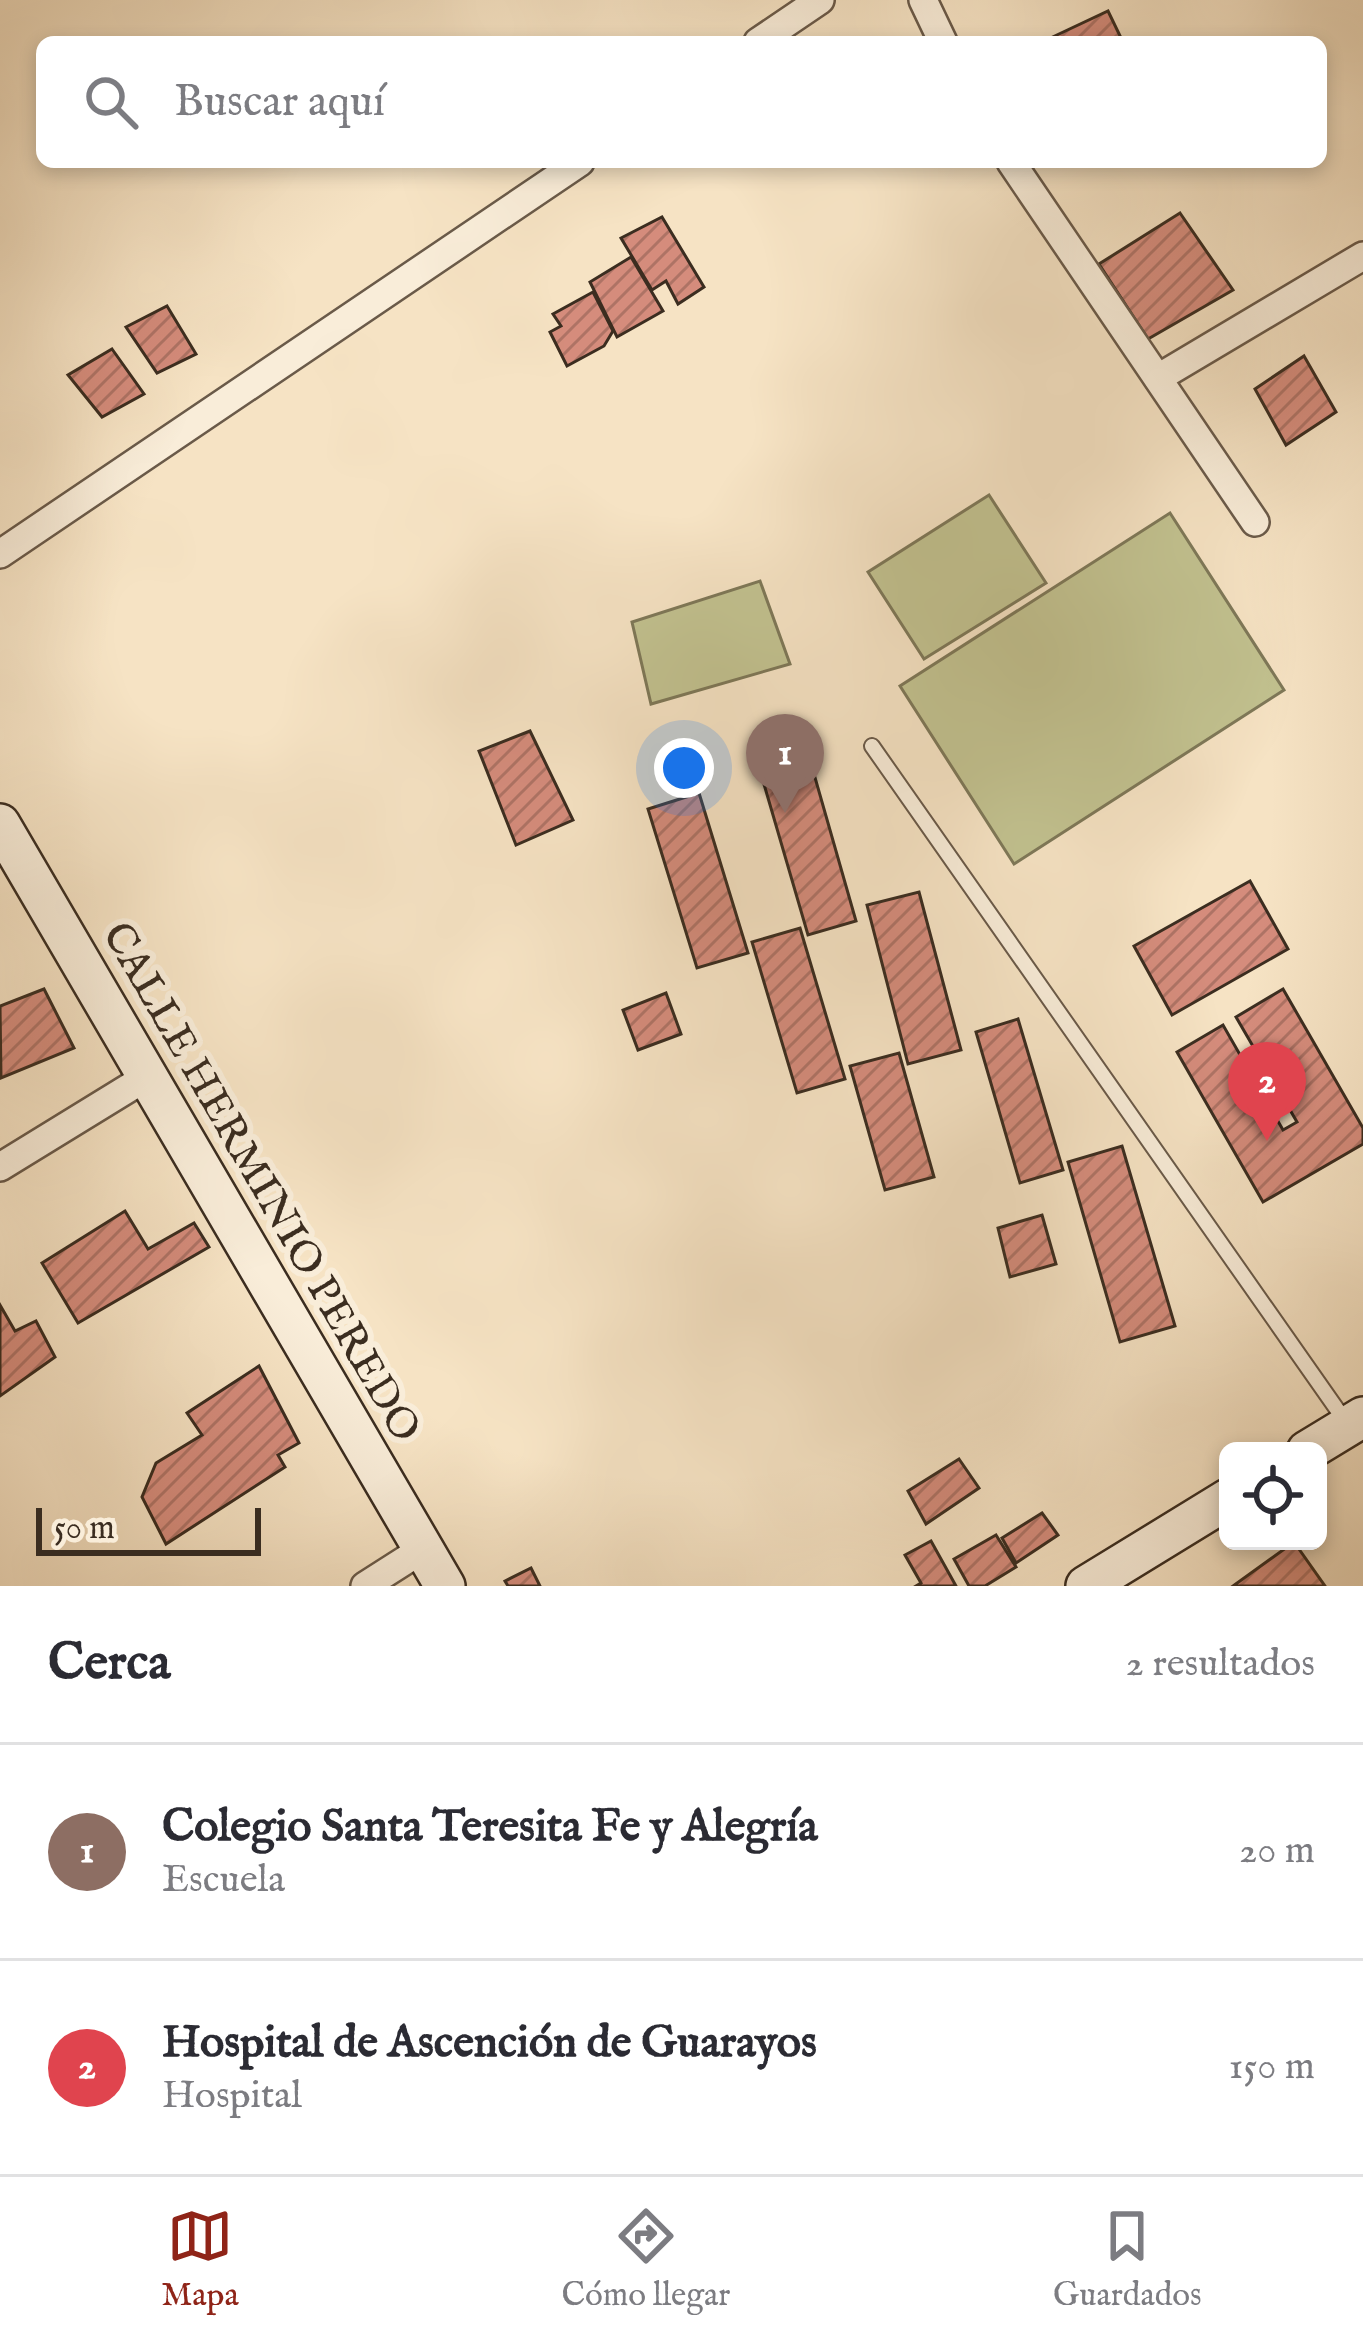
<!DOCTYPE html>
<html lang="es">
<meta charset="utf-8">
<style>
:root{--surface:#fff;--page:#f2f2f3;--text:#2b2b33;--muted:#7c7c81;--line:#e1e1e2;--accent:#8f2418}
body{margin:0;font-family:"IM FELL English",serif;background:var(--page);color:var(--text)}
.controls{position:absolute;right:36px;bottom:36px;display:grid;overflow:hidden;border-radius:18px;box-shadow:0 6px 18px #0003}
.controls button{width:108px;height:108px;display:grid;place-items:center;padding:0;border:0;border-bottom:3px solid var(--line);background:var(--surface);color:var(--text);font:60px sans-serif}
.scale{position:absolute;left:36px;bottom:30px;width:225px;box-sizing:border-box;padding-left:12px;border:6px solid #3b2d20;border-top:0;font-size:33px;line-height:42px;white-space:nowrap;color:#3b2d20;-webkit-text-stroke:9px #f9edd9;paint-order:stroke}
.you{position:absolute;left:684px;top:768px;width:42px;height:42px;margin:-30px;border:9px solid #fff;border-radius:50%;background:#1a73e8;box-shadow:0 0 0 18px #1a73e833}
.badge{display:grid;place-items:center;width:78px;height:78px;border-radius:50%;background:var(--accent);color:#fff;font-size:39px;font-weight:700}
.pin{position:absolute;translate:-50% -99px;filter:drop-shadow(0 3px 6px #0008)}
.pin::after{content:'';position:absolute;top:63px;width:42px;height:36px;background:inherit;clip-path:polygon(0 0,100% 0,50% 100%)}
.list{margin:0;padding:0;list-style:none}
h2{display:flex;justify-content:space-between;align-items:center;height:156px;margin:0;padding:0 48px;font-size:51px}
h2 small{font-size:39px;font-weight:400;color:var(--muted)}
.list li{display:grid;grid-template-columns:78px 1fr auto;gap:36px;align-items:center;box-sizing:border-box;height:216px;padding:0 48px;border-top:3px solid var(--line)}
.list b{display:block;font-size:45px;white-space:nowrap}
.list p{margin:0;font-size:39px;white-space:nowrap;color:var(--muted)}
.list em{font-size:39px;font-style:normal;color:var(--muted)}
.icon{flex:none;width:66px;height:66px;fill:none;stroke:currentColor;stroke-width:2;stroke-linecap:round;stroke-linejoin:round}
.map{position:relative;flex:none;width:1363px;height:1586px;overflow:hidden}
.search{position:absolute;background:var(--surface);box-shadow:0 6px 18px #0003;left:36px;right:36px;top:36px;height:132px;display:flex;align-items:center;gap:30px;box-sizing:border-box;padding:0 42px;border-radius:18px;color:var(--muted);font-size:45px}
.sheet{height:588px;background:var(--surface)}
nav{display:flex;justify-content:space-around;align-items:center;box-sizing:border-box;height:168px;border-top:3px solid var(--line);background:var(--surface);font-size:33px;color:var(--muted)}
nav a{display:grid;justify-items:center;gap:6px}
nav .on{color:var(--accent)}
.map>svg:first-child{display:block}
.green{fill:#c2c290;stroke:#7e7858;stroke-width:3}
.building{fill:url(#building-hatch);stroke:#3b2d20;stroke-width:3}
.lines{fill:none;stroke-linecap:round;stroke-linejoin:round}
.lane-casing{stroke:#6a5a49;stroke-width:18}
.street-casing{stroke:#6a5a49;stroke-width:32}
.secondary-casing{stroke:#3b2d20;stroke-width:44}
.lane{stroke:#f9edd9;stroke-width:14}
.street{stroke:#f9edd9;stroke-width:27}
.secondary{stroke:#f9edd9;stroke-width:39}
.labels{text-anchor:middle;stroke-width:12;stroke-linejoin:round;paint-order:stroke}
.street-label{font-size:42px;fill:#3b2d20;stroke:#f9edd9}
</style>
<div class="map">
<svg width="1363" height="1586" viewBox="0 0 1363 1586">
<defs>
<pattern id="building-hatch" width="6" height="6" patternUnits="userSpaceOnUse" patternTransform="scale(3)"><rect width="6" height="6" fill="#d58c7c"/><path d="M-1 1l2-2M0 6l6-6M5 7l2-2" fill="none" stroke="#ae7365"/></pattern>
</defs>
<rect width="100%" height="100%" fill="#f6e3c4"/>
<filter id="stains"><feTurbulence type="fractalNoise" baseFrequency=".00167" numOctaves="4"/><feColorMatrix values="0 0 0 0 .2 0 0 0 0 .09 0 0 0 0 .02 0 0 0 .5 -.17"/></filter>
<radialGradient id="worn" r=".72"><stop offset=".6" stop-color="#630" stop-opacity="0"/><stop offset="1" stop-color="#630" stop-opacity=".3"/></radialGradient>
<g class="green">
<path d="M989 495 1046 583 924 659 868 572Z"/>
<path d="M1170 513 1284 690 1014 864 900 686Z"/>
<path d="M760 581 790 664 651 704 632 622Z"/>
</g>
<g class="building">
<path d="M1108 11 1123 42H1042Z"/>
<path d="M1180 213 1233 290 1148 339 1099 264Z"/>
<path d="M662 217 704 287 678 304 666 281 652 290 621 238Z"/>
<path d="M631 257 663 311 617 337 590 282Z"/>
<path d="M593 292 613 331 604 346 567 366 550 332 561 326 553 314Z"/>
<path d="M167 306 196 354 157 373 126 327Z"/>
<path d="M112 349 144 394 102 417 68 375Z"/>
<path d="M1304 356 1336 412 1286 445 1255 389Z"/>
<path d="M530 731 573 820 516 845 479 751Z"/>
<path d="M810 760 856 921 808 935 761 774Z"/>
<path d="M699 793 748 953 697 968 648 809Z"/>
<path d="M1250 881 1288 949 1172 1015 1134 946Z"/>
<path d="M919 892 961 1050 908 1064 867 905Z"/>
<path d="M800 928 845 1079 797 1093 752 942Z"/>
<path d="M44 989 74 1048 1 1078 0 1006Z"/>
<path d="M1283 989 1363 1128V1144L1263 1202 1177 1052 1223 1025 1283 1130 1297 1122 1236 1017Z"/>
<path d="M666 993 681 1034 638 1050 623 1010Z"/>
<path d="M1018 1019 1063 1170 1020 1183 976 1032Z"/>
<path d="M899 1053 934 1177 885 1190 850 1066Z"/>
<path d="M1122 1146 1175 1326 1120 1342 1068 1162Z"/>
<path d="M125 1211 148 1249 194 1223 209 1247 78 1323 42 1263Z"/>
<path d="M1042 1215 1056 1264 1010 1277 998 1228Z"/>
<path d="M0 1305 15 1331 36 1321 55 1357 0 1396Z"/>
<path d="M259 1366 299 1443 278 1455 285 1467 166 1544 142 1497 156 1463 202 1435 187 1413Z"/>
<path d="M959 1459 979 1488 926 1524 908 1491Z"/>
<path d="M1042 1513 1058 1535 1016 1563 1002 1538Z"/>
<path d="M996 1535 1016 1567 985 1586H969L954 1559Z"/>
<path d="M931 1541 956 1586H916L921 1583 905 1555Z"/>
<path d="M1294 1542 1325 1586H1233Z"/>
<path d="M531 1568 540 1586H508L505 1581Z"/>
</g>
<g class="lines">
<defs>
<path id="lane" d="M872 746 1348 1425"/>
<g id="street">
<path d="M923 0 943 42"/>
<path d="M758 42 820 0"/>
<path d="M1011 162 1255 522"/>
<path d="M1158 378 1363 256"/>
<path d="M0 554 580 162"/>
<path d="M0 1167 145 1078"/>
<path d="M365 1586 423 1549"/>
</g>
<g id="secondary">
<path d="M0 824 445 1586"/>
<path d="M1307 1451 1363 1417"/>
<path d="M1086 1586 1228 1499"/>
</g>
</defs>
<use href="#lane" class="lane-casing"/>
<use href="#street" class="street-casing"/>
<use href="#secondary" class="secondary-casing"/>
<use href="#lane" class="lane"/>
<use href="#street" class="street"/>
<use href="#secondary" class="secondary"/>
</g>
<g class="labels">
<g class="street-label">
<text transform="translate(263 1181) rotate(60)" y="15">CALLE HERMINIO PEREDO</text>
</g>
</g>
<rect width="100%" height="100%" filter="url(#stains)"/>
<rect width="100%" height="100%" fill="url(#worn)"/>
</svg>
<div class="controls">
<button><svg class="icon" aria-label="locate" viewBox="0 0 24 24"><circle cx="12" cy="12" r="6"/><path d="M12 2v4M12 18v4M2 12h4M18 12h4"/></svg></button>
</div>
<div class="scale">50 m</div>
<div class="you"></div>
<div class="pin badge" style="left:785px;top:813px;background:#8d6e63">1</div>
<div class="pin badge" style="left:1267px;top:1141px;background:#e0444e">2</div>
<div class="search"><svg class="icon" aria-label="search" viewBox="0 0 24 24"><circle cx="10" cy="10" r="6"/><path d="M15 15l6 6"/></svg>Buscar aquí</div>
</div>
<section class="sheet">
<h2>Cerca<small>2 resultados</small></h2>
<ul class="list">
<li><span class="badge" style="background:#8d6e63">1</span><div><b>Colegio Santa Teresita Fe y Alegría</b><p>Escuela</p></div><em>20 m</em></li>
<li><span class="badge" style="background:#e0444e">2</span><div><b>Hospital de Ascención de Guarayos</b><p>Hospital</p></div><em>150 m</em></li>
</ul>
</section>
<nav>
<a class="on"><svg class="icon" aria-label="map" viewBox="0 0 24 24"><path d="M3 6l6-2 6 2 6-2v14l-6 2-6-2-6 2zM9 4v14M15 6v14"/></svg>Mapa</a>
<a><svg class="icon" aria-label="directions" viewBox="0 0 24 24"><path d="M12 3l9 9-9 9-9-9zM9 14v-3h6M13 9l2 2-2 2"/></svg>Cómo llegar</a>
<a><svg class="icon" aria-label="saved" viewBox="0 0 24 24"><path d="M7 4h10v16l-5-4-5 4z"/></svg>Guardados</a>
</nav>
